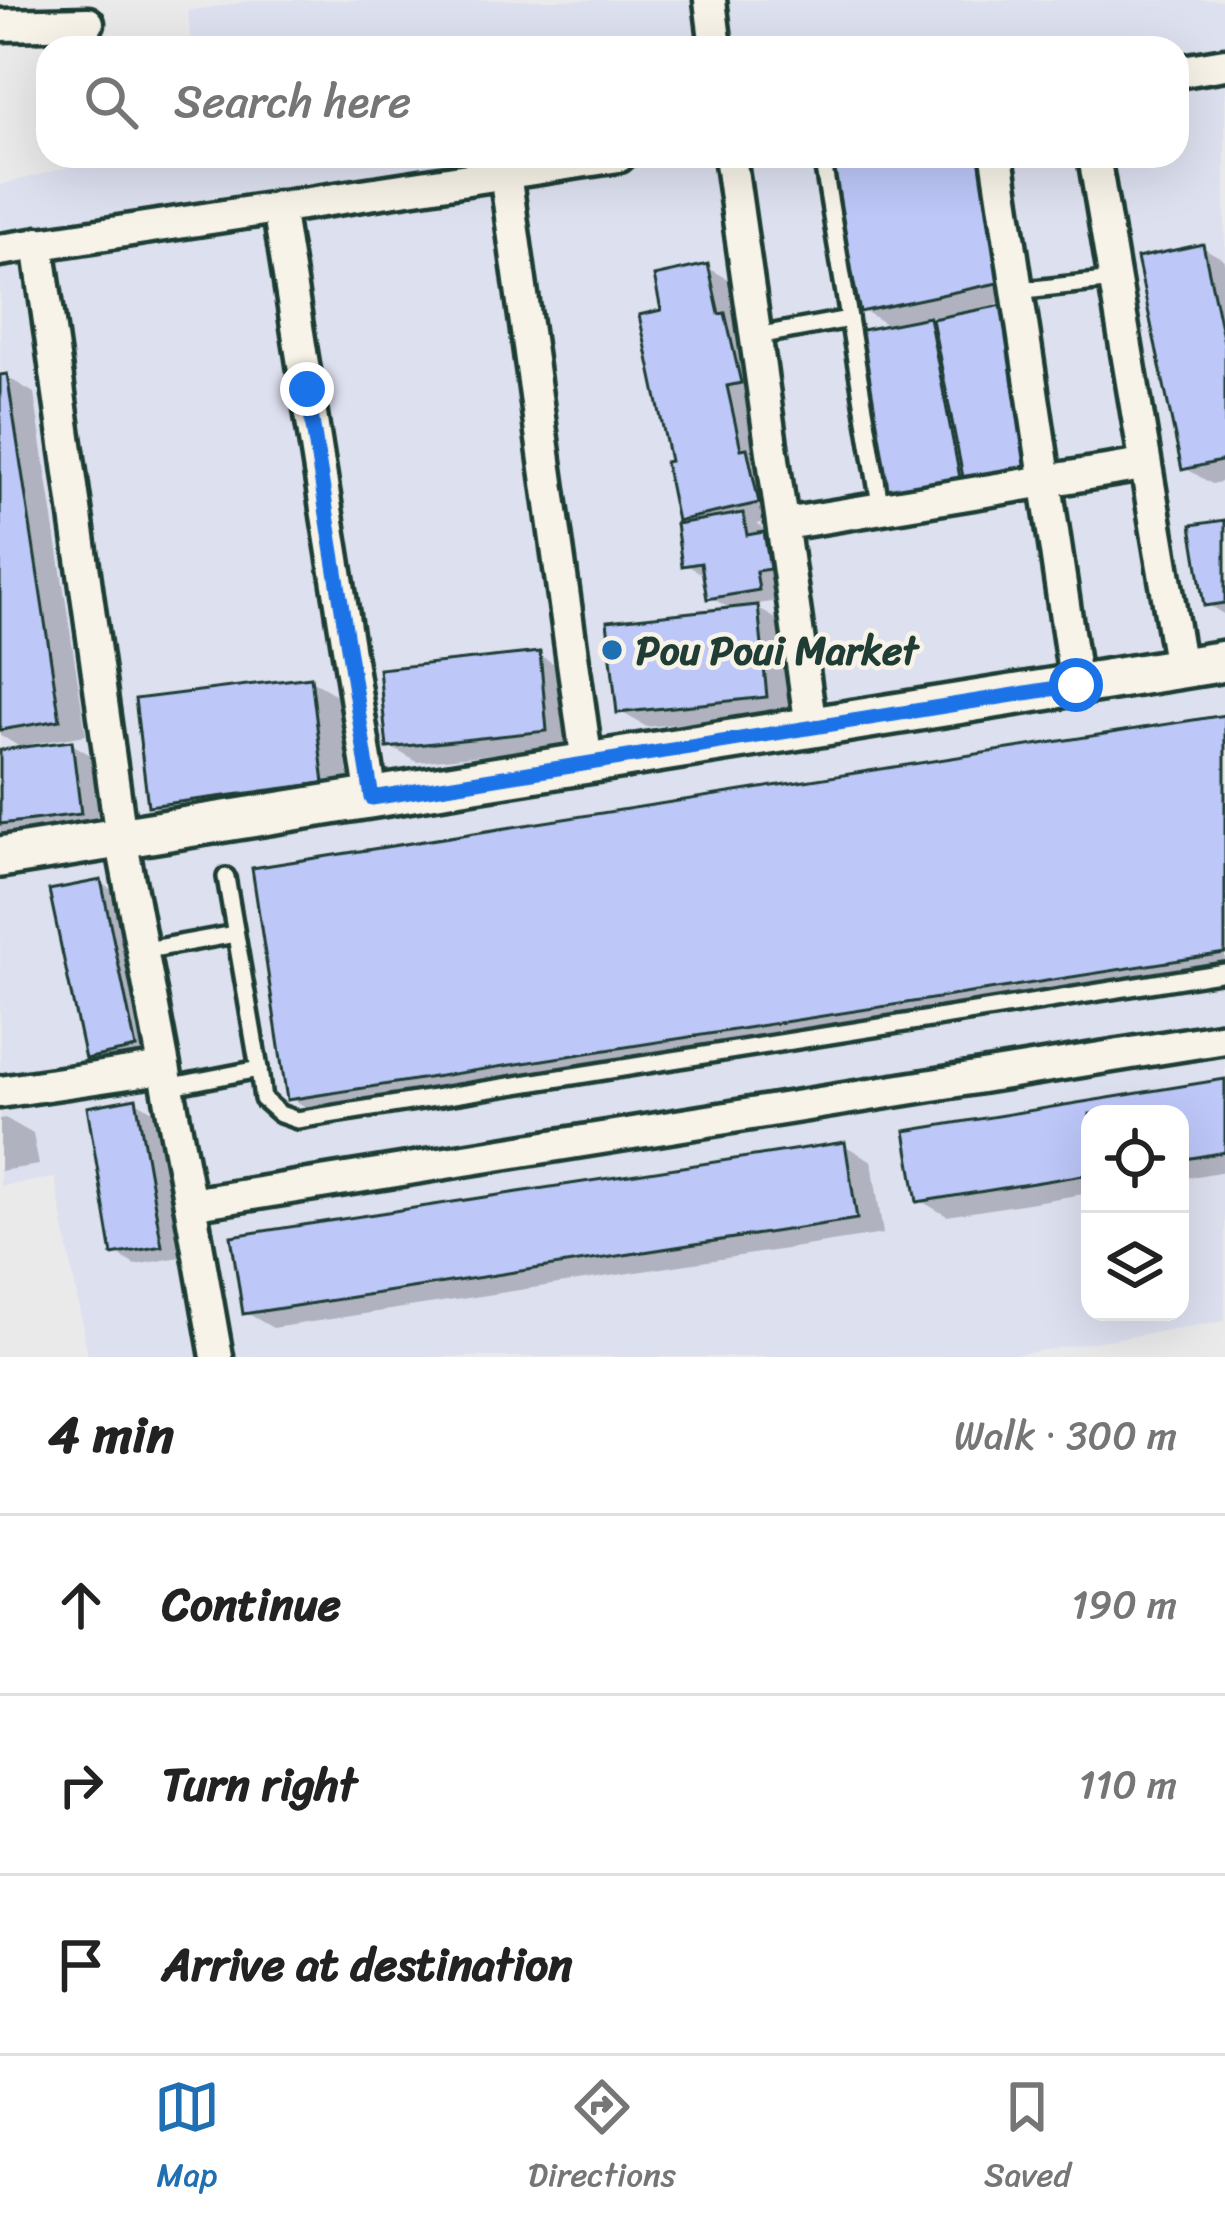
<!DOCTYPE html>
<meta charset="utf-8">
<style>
:root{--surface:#fff;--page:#f2f2f2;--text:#222;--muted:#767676;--line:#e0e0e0;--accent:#1f6fb2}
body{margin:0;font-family:Sriracha,sans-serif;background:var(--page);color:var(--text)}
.controls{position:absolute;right:36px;bottom:36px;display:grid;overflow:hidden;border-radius:24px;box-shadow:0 12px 48px #0002}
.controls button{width:108px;height:108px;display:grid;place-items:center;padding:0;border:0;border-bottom:3px solid var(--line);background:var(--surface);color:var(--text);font:60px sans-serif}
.stop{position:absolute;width:36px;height:36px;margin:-27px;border:9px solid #1a73e8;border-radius:50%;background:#fff}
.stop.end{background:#1a73e8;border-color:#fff;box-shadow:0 3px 12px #0008}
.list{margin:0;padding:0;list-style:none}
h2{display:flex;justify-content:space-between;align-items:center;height:156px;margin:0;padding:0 48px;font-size:51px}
h2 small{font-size:39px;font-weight:400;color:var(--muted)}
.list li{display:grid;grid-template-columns:78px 1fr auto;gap:36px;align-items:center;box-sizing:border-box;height:180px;padding:0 48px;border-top:3px solid var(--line)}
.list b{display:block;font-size:45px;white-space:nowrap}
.list em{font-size:39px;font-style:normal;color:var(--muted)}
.icon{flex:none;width:66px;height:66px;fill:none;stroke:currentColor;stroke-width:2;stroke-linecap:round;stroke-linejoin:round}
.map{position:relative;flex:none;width:1225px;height:1357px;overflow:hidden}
.search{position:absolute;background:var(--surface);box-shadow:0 12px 48px #0002;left:36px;right:36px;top:36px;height:132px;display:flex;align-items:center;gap:30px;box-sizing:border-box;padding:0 42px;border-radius:36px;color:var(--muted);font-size:45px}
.sheet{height:696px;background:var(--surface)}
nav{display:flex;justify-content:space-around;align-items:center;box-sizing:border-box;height:168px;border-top:3px solid var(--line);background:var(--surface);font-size:33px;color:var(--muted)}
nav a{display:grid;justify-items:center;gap:6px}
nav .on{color:var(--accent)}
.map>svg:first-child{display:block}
.built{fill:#dde0ef;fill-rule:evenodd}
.shadow{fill:#0003}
.building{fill:#bdc7f8;stroke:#1f3d34;stroke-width:3}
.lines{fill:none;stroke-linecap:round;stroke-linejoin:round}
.service-casing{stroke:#1f3d34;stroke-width:24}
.minor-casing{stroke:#1f3d34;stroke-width:39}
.tertiary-casing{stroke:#1f3d34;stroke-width:48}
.service{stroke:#f7f3e8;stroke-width:15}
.minor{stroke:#f7f3e8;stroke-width:30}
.tertiary{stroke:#f7f3e8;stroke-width:39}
.route{stroke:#1a73e8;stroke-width:15}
.poi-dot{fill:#1f6fb2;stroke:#f7f3e8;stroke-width:4.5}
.labels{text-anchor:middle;stroke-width:9;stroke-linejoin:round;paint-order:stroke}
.poi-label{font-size:39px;font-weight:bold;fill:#1f3d34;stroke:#f7f3e8;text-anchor:start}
</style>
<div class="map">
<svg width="1225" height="1357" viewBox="0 0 1225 1357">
<rect width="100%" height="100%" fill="#ebeaeb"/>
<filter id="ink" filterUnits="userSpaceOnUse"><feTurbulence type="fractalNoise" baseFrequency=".00833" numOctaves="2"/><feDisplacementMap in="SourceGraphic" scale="24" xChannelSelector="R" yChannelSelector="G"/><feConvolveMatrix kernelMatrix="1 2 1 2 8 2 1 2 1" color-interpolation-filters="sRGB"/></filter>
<g filter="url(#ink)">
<path class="built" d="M258 0H1225V1321L1001 1357H88L55 1178 0 1186V185L110 156H1177V48H191L188 11ZM1090 1114H1180V1312H1090Z"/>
<g class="shadow">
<path d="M831 156H1004L1033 296 995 304 1030 324 1060 483 919 511 892 328 863 310Z"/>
<path d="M1202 247 1225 260V481L1212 484 1185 468Z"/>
<path d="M707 267 735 283 785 518 757 524 763 528 764 535 785 547 790 579 775 582 778 601 752 605 785 624 794 711 647 727 619 711 734 611 710 597 706 576 685 564 689 525 680 520 674 463 665 312Z"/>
<path d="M7 377 34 393 86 735 31 744 32 749 72 744 99 760 107 828 0 842V753L25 750 0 735V378Z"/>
<path d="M1225 523V615L1207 604Z"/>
<path d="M539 655 567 671 574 745 417 762 389 746Z"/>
<path d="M311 680 338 696 351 798 179 820 151 804Z"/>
<path d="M1225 718V967L311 1110 290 1098Z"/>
<path d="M100 883 128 899 162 1063 115 1073 87 1057Z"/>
<path d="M1225 1082V1171L1180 1179V1114H1090V1193L947 1216 919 1200 909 1133Z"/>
<path d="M136 1101 156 1113 181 1257 135 1265 115 1253Z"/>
<path d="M5 1118 33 1134 39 1165 0 1171V1119Z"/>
<path d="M844 1145 872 1161 883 1234 273 1328 245 1312Z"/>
</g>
<g class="building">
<path d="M827 156H980L1007 281 860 312Z"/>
<path d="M1203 244 1225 347V460L1182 470 1137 258Z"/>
<path d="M708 264 719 314 725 313 741 383 727 386 741 449 747 448 759 503 677 521 665 462 670 461 639 315 661 310 654 276Z"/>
<path d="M1003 305 1034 468 964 482 932 319Z"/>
<path d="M929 317 961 483 889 497 857 331Z"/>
<path d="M7 374 60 720 0 730V375Z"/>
<path d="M743 513 747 535 764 532 770 569 756 571 759 590 707 599 701 563 682 566 676 524Z"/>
<path d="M1225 520V603L1204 606 1191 525Z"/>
<path d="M758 605 767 697 617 713 607 621Z"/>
<path d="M540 652 547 731 387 748 379 669Z"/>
<path d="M311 677 324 783 148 806 135 699Z"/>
<path d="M1225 715V953L287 1100 252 868Z"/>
<path d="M72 741 81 814 0 824V750Z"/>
<path d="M101 880 136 1048 85 1059 49 890Z"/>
<path d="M1225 1079V1152L1180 1160V1114H1090V1174L917 1202 905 1131Z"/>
<path d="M136 1098 162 1246 112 1255 87 1107Z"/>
<path d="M845 1142 857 1219 243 1314 231 1236Z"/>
</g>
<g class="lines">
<defs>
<g id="service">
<path d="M822 156 881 510"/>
<path d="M1016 291 1114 280"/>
<path d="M757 336 849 319"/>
<path d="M226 877 259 1069"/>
<path d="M141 951 235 934"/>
<path d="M167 1087 259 1069 263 1099 280 1114 297 1120 1225 972"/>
</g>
<g id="minor">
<path d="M710 0 716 48"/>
<path d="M0 25 88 23"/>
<path d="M1177 72 1225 64"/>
<path d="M730 156 811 727"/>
<path d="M997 156 1076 685"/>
<path d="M1094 156 1180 668"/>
<path d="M505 173 587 763"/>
<path d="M278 207 372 798"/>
<path d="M38 243 121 838 190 1204 1225 1038"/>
<path d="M0 250 619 156"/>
<path d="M785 524 1143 465"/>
<path d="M0 1092 163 1068"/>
<path d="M190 1204 217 1357"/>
</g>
<path id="tertiary" d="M0 857 1225 661"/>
</defs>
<use href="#service" class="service-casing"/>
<use href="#minor" class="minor-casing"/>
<use href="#tertiary" class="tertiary-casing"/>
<use href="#service" class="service"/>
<use href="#minor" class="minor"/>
<use href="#tertiary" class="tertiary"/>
</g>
</g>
<g class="lines" filter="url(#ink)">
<path class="route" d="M307 389 372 798 1076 685"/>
</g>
<circle class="poi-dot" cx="612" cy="650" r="12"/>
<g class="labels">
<g class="poi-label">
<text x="636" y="664">Pou Poui Market</text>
</g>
</g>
</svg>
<div class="controls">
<button><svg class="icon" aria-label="locate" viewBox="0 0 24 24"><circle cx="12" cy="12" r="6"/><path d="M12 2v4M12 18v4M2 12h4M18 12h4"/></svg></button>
<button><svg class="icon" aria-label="layers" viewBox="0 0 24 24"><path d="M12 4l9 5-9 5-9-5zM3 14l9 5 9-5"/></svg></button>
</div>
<div class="stop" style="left:1076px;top:685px"></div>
<div class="stop end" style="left:307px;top:389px"></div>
<div class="search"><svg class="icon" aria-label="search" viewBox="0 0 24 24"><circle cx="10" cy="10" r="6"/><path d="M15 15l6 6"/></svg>Search here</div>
</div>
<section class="sheet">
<h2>4 min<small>Walk · 300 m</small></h2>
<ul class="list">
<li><svg class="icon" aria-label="ahead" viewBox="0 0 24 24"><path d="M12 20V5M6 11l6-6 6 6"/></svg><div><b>Continue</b></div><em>190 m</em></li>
<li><svg class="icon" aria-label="right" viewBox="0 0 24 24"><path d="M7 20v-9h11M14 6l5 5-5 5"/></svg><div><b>Turn right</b></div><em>110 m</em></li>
<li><svg class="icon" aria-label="arrive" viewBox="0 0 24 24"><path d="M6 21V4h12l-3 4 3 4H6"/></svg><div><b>Arrive at destination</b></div></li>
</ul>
</section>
<nav>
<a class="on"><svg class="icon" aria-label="map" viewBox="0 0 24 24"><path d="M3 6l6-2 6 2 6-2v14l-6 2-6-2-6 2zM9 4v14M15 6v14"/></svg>Map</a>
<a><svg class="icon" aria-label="directions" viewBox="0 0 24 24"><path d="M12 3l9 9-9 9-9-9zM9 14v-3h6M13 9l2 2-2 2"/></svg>Directions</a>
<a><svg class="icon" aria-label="saved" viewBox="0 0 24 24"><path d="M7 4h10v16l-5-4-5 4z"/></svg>Saved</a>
</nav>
